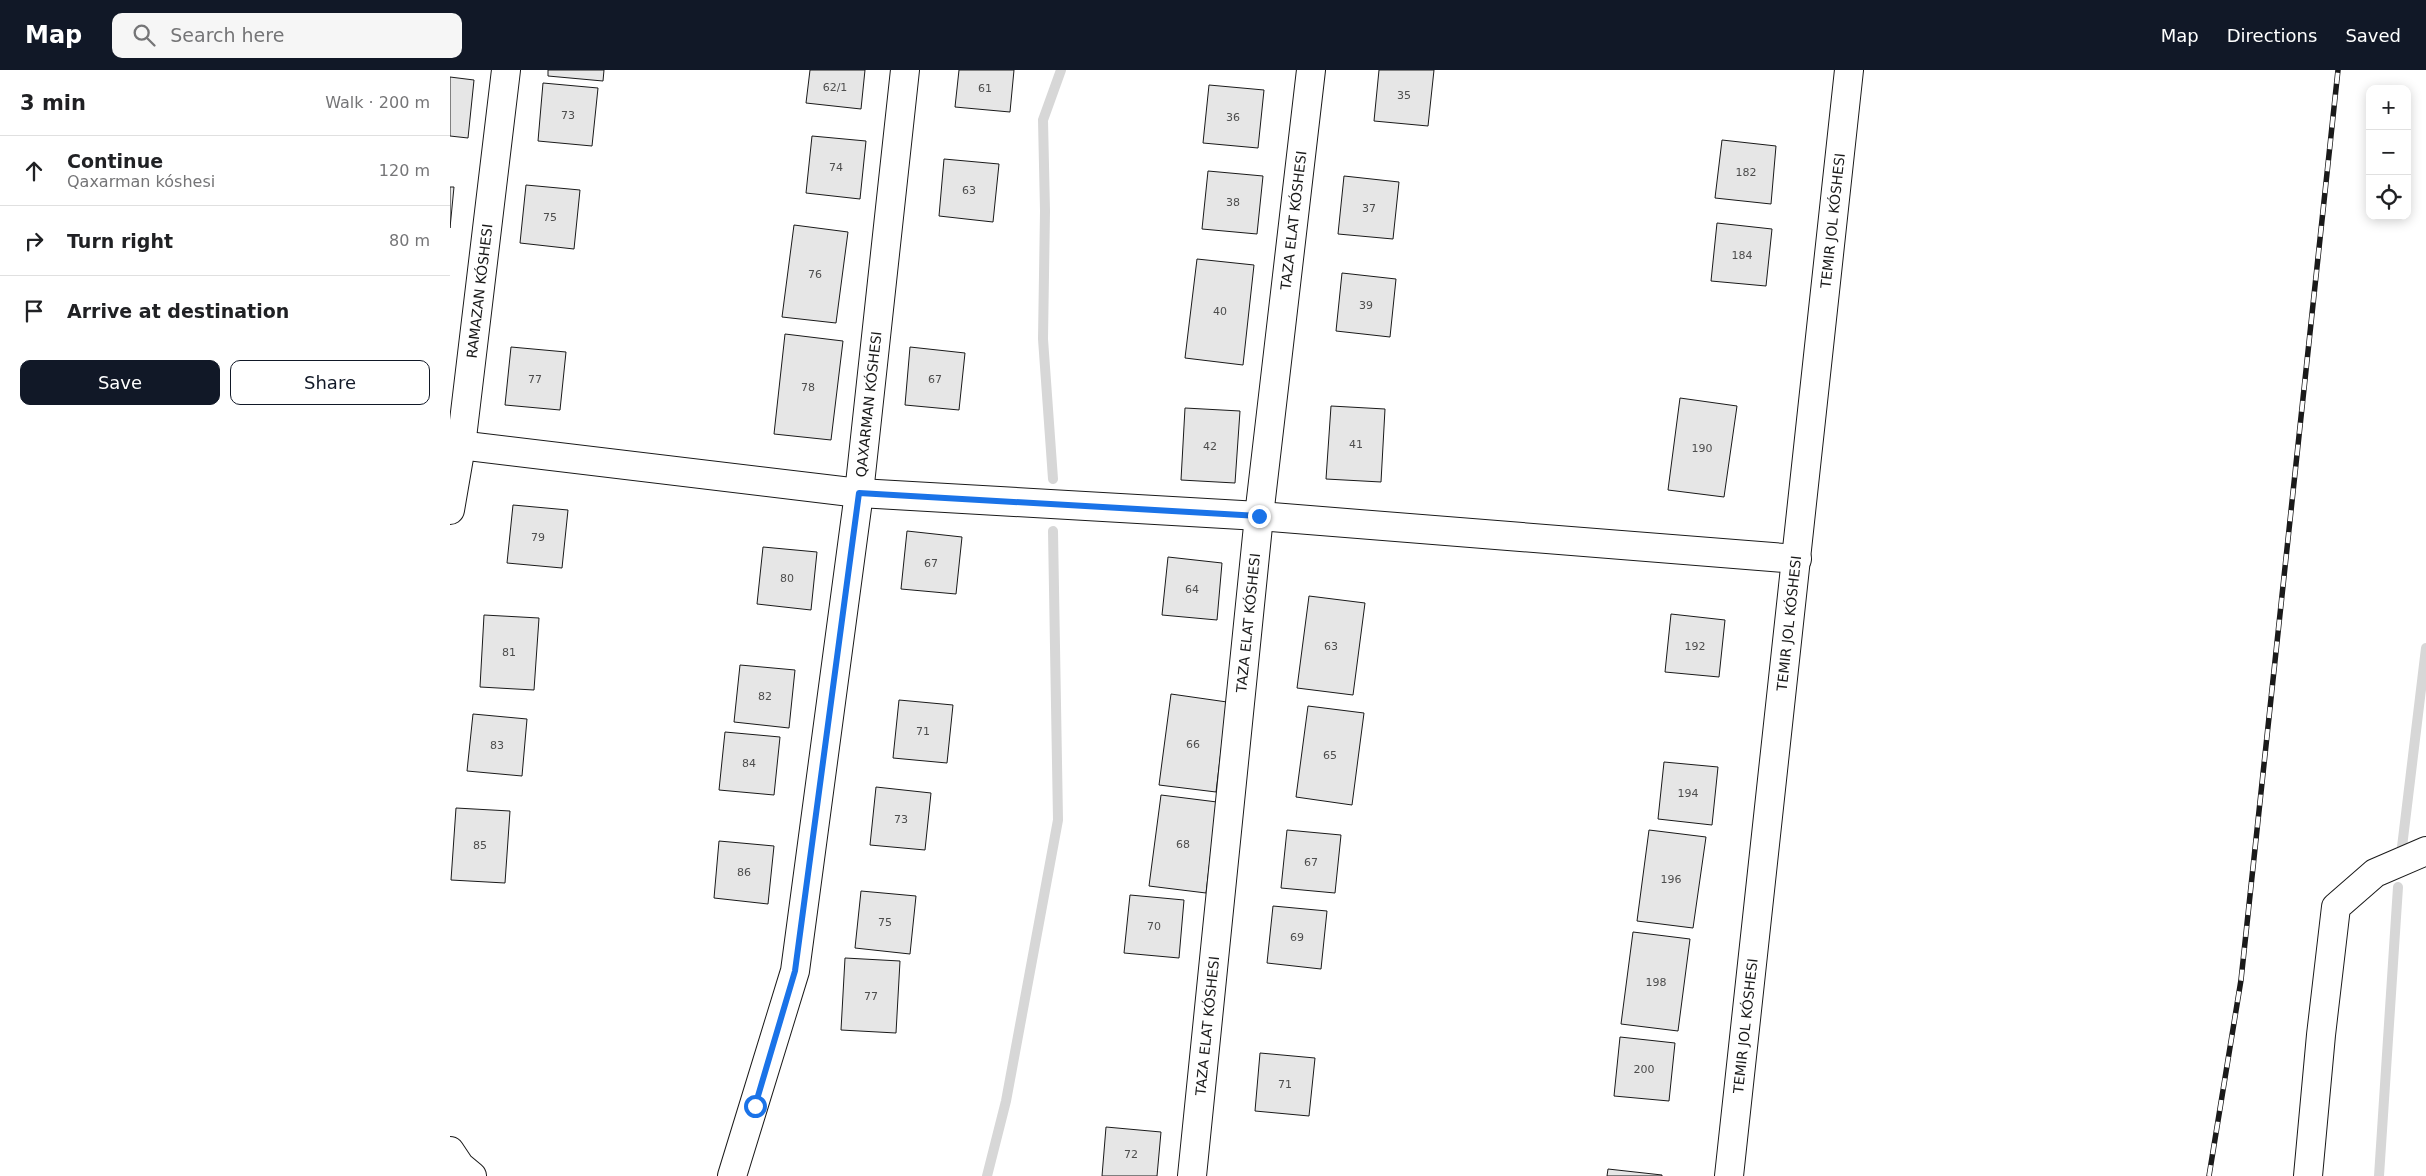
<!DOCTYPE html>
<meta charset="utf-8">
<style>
:root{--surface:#fff;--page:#f6f6f6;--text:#202124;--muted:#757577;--line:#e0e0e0;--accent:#111827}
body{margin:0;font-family:"DejaVu Sans",sans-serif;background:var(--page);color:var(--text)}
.controls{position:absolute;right:15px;top:15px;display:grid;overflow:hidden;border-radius:10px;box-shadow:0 2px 12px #0003}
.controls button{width:45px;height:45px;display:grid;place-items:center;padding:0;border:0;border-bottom:1px solid var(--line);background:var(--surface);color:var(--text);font:25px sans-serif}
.stop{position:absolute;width:15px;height:15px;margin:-11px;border:4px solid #1a73e8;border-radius:50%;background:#fff}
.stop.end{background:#1a73e8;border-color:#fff;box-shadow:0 1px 5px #0008}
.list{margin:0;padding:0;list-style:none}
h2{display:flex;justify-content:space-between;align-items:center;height:65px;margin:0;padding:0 20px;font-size:21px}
h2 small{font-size:16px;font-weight:400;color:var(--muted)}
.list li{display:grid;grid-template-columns:32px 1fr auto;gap:15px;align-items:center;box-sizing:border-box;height:70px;padding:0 20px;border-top:1px solid var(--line)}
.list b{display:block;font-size:19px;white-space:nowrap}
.list p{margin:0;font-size:16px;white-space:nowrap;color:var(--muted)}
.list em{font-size:16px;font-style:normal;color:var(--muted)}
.actions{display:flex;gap:10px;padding:15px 20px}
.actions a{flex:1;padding:11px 0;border:1px solid var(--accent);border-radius:10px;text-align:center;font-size:18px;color:var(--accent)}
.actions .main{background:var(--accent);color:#fff}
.icon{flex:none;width:28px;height:28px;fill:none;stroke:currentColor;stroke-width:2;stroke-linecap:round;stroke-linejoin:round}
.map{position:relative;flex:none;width:1976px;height:1106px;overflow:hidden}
header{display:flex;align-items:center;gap:30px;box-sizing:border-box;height:70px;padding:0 25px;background:var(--accent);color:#fff}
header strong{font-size:24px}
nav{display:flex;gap:28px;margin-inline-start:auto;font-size:18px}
.search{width:350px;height:45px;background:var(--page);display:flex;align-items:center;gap:12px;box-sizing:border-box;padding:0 18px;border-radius:10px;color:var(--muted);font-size:19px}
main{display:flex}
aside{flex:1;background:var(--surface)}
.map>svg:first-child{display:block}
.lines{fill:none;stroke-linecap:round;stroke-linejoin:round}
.stream{stroke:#d7d7d7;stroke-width:10}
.building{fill:#e6e6e6;stroke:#1a1a1a}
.minor-casing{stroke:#1a1a1a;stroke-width:30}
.minor{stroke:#fff;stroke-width:28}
.rail-casing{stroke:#1a1a1a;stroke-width:5.5}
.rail{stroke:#fff;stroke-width:4;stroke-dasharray:11;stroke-linecap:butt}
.route{stroke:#1a73e8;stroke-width:6}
.labels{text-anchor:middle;stroke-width:4;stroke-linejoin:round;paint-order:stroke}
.number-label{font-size:11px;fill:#4d4d4d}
.street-label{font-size:14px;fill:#1a1a1a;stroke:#fff}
</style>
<header>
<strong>Map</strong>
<div class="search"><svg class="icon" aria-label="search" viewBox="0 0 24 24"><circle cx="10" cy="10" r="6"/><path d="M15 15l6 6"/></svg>Search here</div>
<nav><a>Map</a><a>Directions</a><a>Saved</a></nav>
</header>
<main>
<aside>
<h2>3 min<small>Walk · 200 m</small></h2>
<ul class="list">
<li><svg class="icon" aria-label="ahead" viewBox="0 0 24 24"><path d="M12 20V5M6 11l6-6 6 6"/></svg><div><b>Continue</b><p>Qaxarman kóshesi</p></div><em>120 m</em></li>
<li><svg class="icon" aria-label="right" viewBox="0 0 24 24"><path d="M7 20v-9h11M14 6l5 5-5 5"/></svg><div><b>Turn right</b></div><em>80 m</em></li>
<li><svg class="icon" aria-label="arrive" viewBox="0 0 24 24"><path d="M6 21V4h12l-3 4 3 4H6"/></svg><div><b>Arrive at destination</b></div></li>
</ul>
<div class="actions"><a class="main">Save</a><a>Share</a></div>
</aside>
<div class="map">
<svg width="1976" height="1106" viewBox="0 0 1976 1106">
<rect width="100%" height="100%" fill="#fff"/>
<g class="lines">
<g class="stream">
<path d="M603 409 593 269 595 141 593 50 611 0"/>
<path d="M1952 777 1976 578"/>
<path d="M537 1106 556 1031 608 750 603 461"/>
<path d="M1929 1106 1948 817"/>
</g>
</g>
<g class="building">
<path d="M98 0H154L153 11 98 6Z"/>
<path d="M360 0H415L411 39 356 33Z"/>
<path d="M509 0H564L560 42 505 37Z"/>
<path d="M929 0H984L978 56 924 51Z"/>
<path d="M0 7 24 10 18 68 0 66Z"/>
<path d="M93 13 148 18 142 76 88 71Z"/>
<path d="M759 15 814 20 808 78 753 73Z"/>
<path d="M362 66 416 71 410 129 356 123Z"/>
<path d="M1272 70 1326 76 1321 134 1265 128Z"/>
<path d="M494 89 549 94 543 152 489 146Z"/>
<path d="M758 101 813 106 807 164 752 159Z"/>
<path d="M894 106 949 112 943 169 888 164Z"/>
<path d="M76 115 130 120 124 179 70 173Z"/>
<path d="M0 117H4L0 158Z"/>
<path d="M1267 153 1322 159 1316 216 1261 211Z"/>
<path d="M344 155 398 162 386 253 332 247Z"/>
<path d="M747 189 804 195 793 295 735 288Z"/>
<path d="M892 203 946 209 940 267 886 261Z"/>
<path d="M335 264 393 271 381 370 324 364Z"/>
<path d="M61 277 116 282 110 340 55 335Z"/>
<path d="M460 277 515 283 509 340 455 335Z"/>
<path d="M1230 328 1287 336 1274 427 1218 420Z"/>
<path d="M881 336 935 339 931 412 876 409Z"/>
<path d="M735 338 790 341 785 413 731 410Z"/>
<path d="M63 435 118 440 112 498 57 493Z"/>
<path d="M457 461 512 467 506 524 451 519Z"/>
<path d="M313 477 367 482 361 540 307 534Z"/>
<path d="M718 487 772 493 767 550 712 545Z"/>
<path d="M859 526 915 533 903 625 847 618Z"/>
<path d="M1221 544 1275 550 1269 607 1215 602Z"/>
<path d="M34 545 89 548 84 620 30 617Z"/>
<path d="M290 595 345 600 339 658 284 652Z"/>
<path d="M721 624 777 632 766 722 709 715Z"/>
<path d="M449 630 503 635 497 693 443 688Z"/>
<path d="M858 636 914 643 902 735 846 727Z"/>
<path d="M23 644 77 649 72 706 17 701Z"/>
<path d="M275 662 330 667 324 725 269 720Z"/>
<path d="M1214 692 1268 697 1262 755 1208 749Z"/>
<path d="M426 717 481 723 475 780 420 775Z"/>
<path d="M711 725 767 732 756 823 699 816Z"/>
<path d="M6 738 60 741 55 813 1 810Z"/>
<path d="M837 760 891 765 885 823 831 818Z"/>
<path d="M1199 760 1256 767 1243 858 1187 851Z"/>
<path d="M269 771 324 776 318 834 264 828Z"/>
<path d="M411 821 466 826 460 884 405 878Z"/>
<path d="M680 825 734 830 729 888 674 883Z"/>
<path d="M823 836 877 841 871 899 817 893Z"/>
<path d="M1183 862 1240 869 1228 961 1171 954Z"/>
<path d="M395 888 450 891 446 963 391 960Z"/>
<path d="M1170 967 1225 973 1219 1031 1164 1026Z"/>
<path d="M810 983 865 988 859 1046 805 1041Z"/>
<path d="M656 1057 711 1062 707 1106H652Z"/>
<path d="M1158 1099 1212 1105V1106H1157Z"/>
</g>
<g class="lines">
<defs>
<g id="minor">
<path d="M0 374 409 423 809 446 1347 489"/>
<path id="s1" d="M0 440 11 376 56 0"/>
<path d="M0 1081 10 1096 22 1106"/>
<path id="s2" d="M282 1106 345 901 409 423 455 0"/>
<path id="s3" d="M742 1106 809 446 861 0"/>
<path id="s4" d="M1279 1106 1399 0"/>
<path d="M1858 1106 1871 965 1886 837 1925 803 1976 781"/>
</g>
</defs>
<use href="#minor" class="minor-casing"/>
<use href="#minor" class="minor"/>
<defs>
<path id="rail" d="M1759 1106 1791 910 1888 0"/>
</defs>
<use href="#rail" class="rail-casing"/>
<use href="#rail" class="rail"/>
</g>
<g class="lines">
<path class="route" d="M305 1036 345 901 409 423 809 446"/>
</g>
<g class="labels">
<g class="number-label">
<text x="385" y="21">62/1</text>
<text x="535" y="22">61</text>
<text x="954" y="29">35</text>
<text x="118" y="49">73</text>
<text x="783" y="51">36</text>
<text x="386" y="101">74</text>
<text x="1296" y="106">182</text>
<text x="519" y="124">63</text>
<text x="783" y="136">38</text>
<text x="919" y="142">37</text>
<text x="100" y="151">75</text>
<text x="1292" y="189">184</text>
<text x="365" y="208">76</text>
<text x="916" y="239">39</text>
<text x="770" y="245">40</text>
<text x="85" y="313">77</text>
<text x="485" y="313">67</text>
<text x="358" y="321">78</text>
<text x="906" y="378">41</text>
<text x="760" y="380">42</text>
<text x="1252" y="382">190</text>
<text x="88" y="471">79</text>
<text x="481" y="497">67</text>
<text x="337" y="512">80</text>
<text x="742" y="523">64</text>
<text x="881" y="580">63</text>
<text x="1245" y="580">192</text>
<text x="59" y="586">81</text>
<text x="315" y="630">82</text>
<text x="473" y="665">71</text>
<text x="743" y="678">66</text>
<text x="47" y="679">83</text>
<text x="880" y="689">65</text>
<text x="299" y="697">84</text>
<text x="1238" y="727">194</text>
<text x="451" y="753">73</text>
<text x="733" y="778">68</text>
<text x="30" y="779">85</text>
<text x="861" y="796">67</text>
<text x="294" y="806">86</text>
<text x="1221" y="813">196</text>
<text x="435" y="856">75</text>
<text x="704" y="860">70</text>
<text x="847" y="871">69</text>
<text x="1206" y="916">198</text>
<text x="421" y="930">77</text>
<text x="1194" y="1003">200</text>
<text x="835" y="1018">71</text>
<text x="681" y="1088">72</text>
</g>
<g class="street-label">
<text dy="5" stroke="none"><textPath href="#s3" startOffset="961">TAZA ELAT KÓSHESI</textPath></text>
<text dy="5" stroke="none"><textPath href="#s4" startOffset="961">TEMIR JOL KÓSHESI</textPath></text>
<text dy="5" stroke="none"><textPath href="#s1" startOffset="221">RAMAZAN KÓSHESI</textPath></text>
<text dy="5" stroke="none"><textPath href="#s2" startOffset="786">QAXARMAN KÓSHESI</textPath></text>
<text dy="5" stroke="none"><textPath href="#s3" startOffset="556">TAZA ELAT KÓSHESI</textPath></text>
<text dy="5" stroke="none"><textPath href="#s4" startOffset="556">TEMIR JOL KÓSHESI</textPath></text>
<text dy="5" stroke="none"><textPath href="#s3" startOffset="151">TAZA ELAT KÓSHESI</textPath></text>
<text dy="5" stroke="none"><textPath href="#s4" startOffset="151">TEMIR JOL KÓSHESI</textPath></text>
</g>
</g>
</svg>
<div class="controls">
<button>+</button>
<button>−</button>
<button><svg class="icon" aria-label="locate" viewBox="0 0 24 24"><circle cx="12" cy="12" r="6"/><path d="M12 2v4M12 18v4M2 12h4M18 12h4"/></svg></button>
</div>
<div class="stop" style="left:305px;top:1036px"></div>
<div class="stop end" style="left:809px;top:446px"></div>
</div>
</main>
